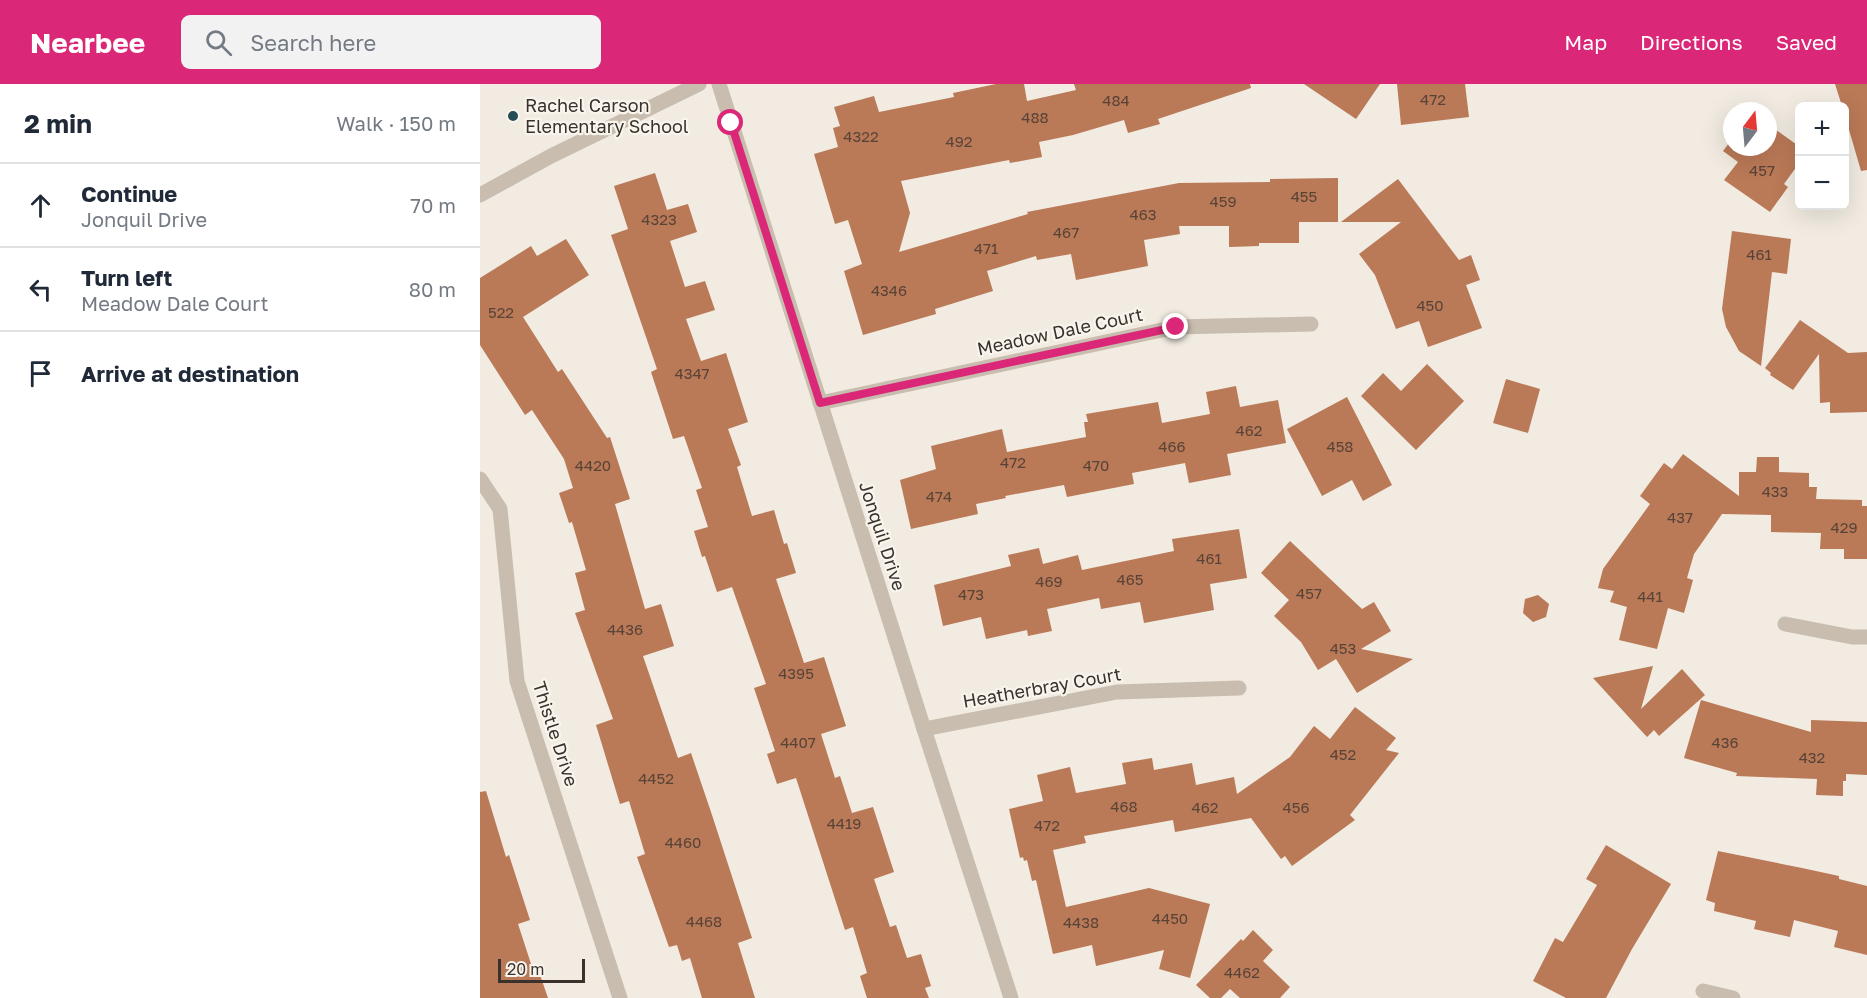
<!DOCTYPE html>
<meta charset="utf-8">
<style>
:root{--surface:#fff;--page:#f2f2f3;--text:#1f2937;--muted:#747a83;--line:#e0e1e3;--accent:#db2777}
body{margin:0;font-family:"Golos Text",sans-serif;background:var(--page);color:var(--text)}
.controls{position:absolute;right:18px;top:18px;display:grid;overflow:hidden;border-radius:9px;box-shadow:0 6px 24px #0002}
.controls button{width:54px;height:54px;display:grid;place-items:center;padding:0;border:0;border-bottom:2px solid var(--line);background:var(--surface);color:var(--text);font:30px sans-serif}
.compass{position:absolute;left:1243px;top:18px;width:54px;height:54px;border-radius:50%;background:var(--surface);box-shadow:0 6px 24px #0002;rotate:16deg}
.scale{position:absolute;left:18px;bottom:15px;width:87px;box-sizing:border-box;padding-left:6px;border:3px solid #38312c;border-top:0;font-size:16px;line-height:21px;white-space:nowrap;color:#38312c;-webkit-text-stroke:4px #f9f5ed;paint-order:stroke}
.stop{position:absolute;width:18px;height:18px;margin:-14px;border:4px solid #db2777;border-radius:50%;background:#fff}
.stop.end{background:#db2777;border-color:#fff;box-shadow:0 2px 6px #0008}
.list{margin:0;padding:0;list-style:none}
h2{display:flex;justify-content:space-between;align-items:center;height:78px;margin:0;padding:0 24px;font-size:26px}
h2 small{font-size:20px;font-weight:400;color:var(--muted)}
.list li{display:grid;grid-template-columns:39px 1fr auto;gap:18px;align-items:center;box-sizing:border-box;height:84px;padding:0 24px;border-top:2px solid var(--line)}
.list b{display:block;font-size:22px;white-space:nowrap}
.list p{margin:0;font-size:20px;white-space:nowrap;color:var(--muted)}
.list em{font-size:20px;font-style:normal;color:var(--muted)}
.icon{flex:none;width:33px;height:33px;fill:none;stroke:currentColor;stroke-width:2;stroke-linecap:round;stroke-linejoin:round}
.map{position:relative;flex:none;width:1387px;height:914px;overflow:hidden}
header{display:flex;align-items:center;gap:36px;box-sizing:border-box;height:84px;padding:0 30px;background:var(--accent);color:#fff}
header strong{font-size:28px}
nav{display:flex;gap:33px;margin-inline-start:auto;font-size:21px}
.search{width:420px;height:54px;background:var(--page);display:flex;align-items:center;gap:15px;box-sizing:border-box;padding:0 21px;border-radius:9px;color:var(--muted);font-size:22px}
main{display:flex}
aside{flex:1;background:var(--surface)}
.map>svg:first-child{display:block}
.building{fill:#ba7957}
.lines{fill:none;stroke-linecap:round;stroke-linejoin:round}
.minor{stroke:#c8bdae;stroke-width:15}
.route{stroke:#db2777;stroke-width:8}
.poi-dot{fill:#254d55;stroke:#f9f5ed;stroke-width:2}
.labels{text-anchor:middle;stroke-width:4.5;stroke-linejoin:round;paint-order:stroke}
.number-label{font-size:15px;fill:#584337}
.poi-label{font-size:18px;fill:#38312c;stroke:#f9f5ed;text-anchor:start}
.street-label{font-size:18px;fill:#38312c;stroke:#f9f5ed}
</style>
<header>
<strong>Nearbee</strong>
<div class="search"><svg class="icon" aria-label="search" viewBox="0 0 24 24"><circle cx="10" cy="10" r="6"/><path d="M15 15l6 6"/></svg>Search here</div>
<nav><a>Map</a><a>Directions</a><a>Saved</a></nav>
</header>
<main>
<aside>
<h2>2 min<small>Walk · 150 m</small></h2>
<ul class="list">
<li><svg class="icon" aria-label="ahead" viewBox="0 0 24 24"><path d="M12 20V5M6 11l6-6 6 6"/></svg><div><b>Continue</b><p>Jonquil Drive</p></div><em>70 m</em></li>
<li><svg class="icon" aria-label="left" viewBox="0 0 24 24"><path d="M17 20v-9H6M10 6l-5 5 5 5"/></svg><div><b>Turn left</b><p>Meadow Dale Court</p></div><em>80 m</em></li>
<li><svg class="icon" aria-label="arrive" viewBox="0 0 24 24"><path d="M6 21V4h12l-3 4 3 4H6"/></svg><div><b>Arrive at destination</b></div></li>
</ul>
</aside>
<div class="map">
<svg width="1387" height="914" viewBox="0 0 1387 914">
<rect width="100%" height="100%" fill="#f1ebe1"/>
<g class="building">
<path d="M516 0H544L547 17 596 6 594 0H770L771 4 678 35 680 40 648 49 644 36 593 51 559 58 562 73 530 79 529 76 421 97 430 129 419 168 548 130 547 128 699 99 790 98V95L858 94V138H819V159H779V162L749 163V142H699L700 150 664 156 668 182 596 196 591 170 557 176 556 172 507 187 513 207 455 225 456 230 383 251 364 187 382 180 368 136 355 140 334 70 358 63 353 44 360 42 354 23 394 12 399 28 474 13 473 9Z"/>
<path d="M824 0H900L876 35Z"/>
<path d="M917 0H985L989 33 921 41Z"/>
<path d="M1355 0H1387V86L1381 87 1365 32V22H1362Z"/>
<path d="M1288 40 1320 63V78L1304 100 1308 103 1290 128 1244 96 1258 78 1243 67 1252 55V63H1288Z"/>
<path d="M175 89 187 126 208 120 217 148 190 157 205 203 225 197 235 226 206 235 221 277 246 269 268 338 248 345 261 381 257 383 272 432 294 426 304 460 307 459 316 489 296 495 324 579 344 573 366 642 341 650 355 694 360 692 372 729 393 723 414 788 394 795 410 843 416 841 427 874 441 870 451 902 445 904 449 914H387L380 892 387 889 373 843 365 846 316 694 297 700 287 670 295 667 274 604 286 600 252 503 237 508 225 472 222 473 214 447 228 443 216 406 222 404 204 352 193 355 171 288 177 285 131 151 148 145 134 102Z"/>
<path d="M918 95 979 176 991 171 1000 196 986 201 1002 244 948 263 939 237 916 245 895 191 879 170 921 138H861Z"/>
<path d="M1252 147 1311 155 1307 190 1292 188 1281 282 1259 267 1246 243 1242 225Z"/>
<path d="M86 155 109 191 43 233 78 288 82 285 127 354 130 353 150 415 135 420 165 525 181 520 194 562 163 572 198 674 211 669 232 731 272 854 258 859 275 914H222L210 874 202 877 197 861 189 863 157 773 165 770 149 717 140 720 116 641 133 635 95 529 105 526 95 489 106 486 92 438 89 439 79 409 93 404 84 375 52 326 45 331 0 261V194L51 162 57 172Z"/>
<path d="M1320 236 1368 269 1387 268V328L1350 329V318L1340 319 1339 270 1313 306 1290 291 1291 289 1285 284Z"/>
<path d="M947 280 984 317 936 366 881 312 903 289 921 307Z"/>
<path d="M1026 295 1060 305 1048 349 1013 339Z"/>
<path d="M756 302 760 323 798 316 806 359 747 370 751 391 709 399 705 379 652 389 654 400 587 413 584 401 525 412 526 414 496 420 498 430 431 445 420 396 456 385 451 362 522 345 527 368 606 353 604 338H608L606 330 678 318 682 339 730 330 726 308Z"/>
<path d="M867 313 912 401 883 417 872 396 842 412 807 345Z"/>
<path d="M1203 370 1259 412V388H1276L1277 373H1299V388L1329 389V403H1337L1336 415 1382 416V422H1387V475H1364V465H1340L1341 449 1291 448V431L1242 430 1214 470 1207 494 1213 496 1204 529 1188 524 1177 565 1139 556 1147 523 1130 518 1134 507 1118 504 1123 485 1170 420 1160 412 1184 379 1192 385Z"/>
<path d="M759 445 767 494 730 500 734 526 664 539 660 518 621 525 619 514 567 525 572 547 548 552 547 546 506 555 501 533 463 542 454 501 531 482 528 471 559 464 563 480 598 471 602 486 694 467 692 455Z"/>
<path d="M810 457 882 525 894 518 911 547 881 565 933 575 877 609 856 575 838 586 821 558 794 532 809 516 781 489Z"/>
<path d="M1058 511 1069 520 1066 533 1053 538 1043 529 1045 515Z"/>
<path d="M1173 582 1161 625 1202 585 1225 611 1179 652 1174 646 1167 653 1113 594Z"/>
<path d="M1221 616 1331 648V636L1387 638V691L1366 690V697H1363V712L1336 711 1337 695 1256 692 1257 689 1204 674Z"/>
<path d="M875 623 916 654 906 666 919 669 870 731 875 736 812 782 805 772 801 775 771 734 695 748 693 736 604 752 606 759 573 766 586 823 669 804 730 820 710 894 679 885 684 866 616 882 612 861 573 870 556 796 552 797 547 776 544 777 543 773 540 774 529 725 563 717 557 691 590 683 596 709 646 700 642 679 672 674 674 686 712 679 716 701 754 693 757 710 810 673 834 642 850 655Z"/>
<path d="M6 707 26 773 29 771 50 836 38 840 54 889 59 888 68 914H0V708Z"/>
<path d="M1126 761 1191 800 1152 865 1126 914H1086L1053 897 1075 854 1083 858 1117 801 1106 795Z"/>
<path d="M1238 767 1322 784 1359 792V795L1387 802V871L1354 863 1358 847 1314 836 1310 853 1274 845 1276 837 1234 827 1235 819 1226 816Z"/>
<path d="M773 846 793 866 783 877 810 903 800 914H760L750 905 741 914H730L716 901 761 855 763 857Z"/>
</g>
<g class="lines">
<g class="minor">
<path d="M239 0 444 645 531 914"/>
<path d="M0 111 71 72 219 0"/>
<path d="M340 319 696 243 831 240"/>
<path d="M0 395 20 425 37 597 140 914"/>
<path d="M1305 540 1372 553H1387"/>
<path d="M444 645 637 608 759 604"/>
<path d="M1223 907 1253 914"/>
</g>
</g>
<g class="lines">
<path class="route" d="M251 39 340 319 696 243"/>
</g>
<circle class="poi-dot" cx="33" cy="32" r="6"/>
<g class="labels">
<g class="number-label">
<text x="953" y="21">472</text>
<text x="636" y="22">484</text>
<text x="555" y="39">488</text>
<text x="381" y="58">4322</text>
<text x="479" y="63">492</text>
<text x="1282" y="92">457</text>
<text x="824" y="118">455</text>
<text x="743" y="123">459</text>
<text x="663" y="136">463</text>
<text x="179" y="141">4323</text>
<text x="586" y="154">467</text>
<text x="506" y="170">471</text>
<text x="1279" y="176">461</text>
<text x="409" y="212">4346</text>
<text x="950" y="227">450</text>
<text x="21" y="234">522</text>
<text x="212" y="295">4347</text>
<text x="769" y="352">462</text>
<text x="692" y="368">466</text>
<text x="860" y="368">458</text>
<text x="533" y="384">472</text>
<text x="113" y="387">4420</text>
<text x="616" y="387">470</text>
<text x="1295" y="413">433</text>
<text x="459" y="418">474</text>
<text x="1200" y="439">437</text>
<text x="1364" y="449">429</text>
<text x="729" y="480">461</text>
<text x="650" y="501">465</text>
<text x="569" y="503">469</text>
<text x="829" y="515">457</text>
<text x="491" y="516">473</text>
<text x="1170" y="518">441</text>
<text x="145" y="551">4436</text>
<text x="863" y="570">453</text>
<text x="316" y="595">4395</text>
<text x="318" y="664">4407</text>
<text x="1245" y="664">436</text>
<text x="863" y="676">452</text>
<text x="1332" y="679">432</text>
<text x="176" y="700">4452</text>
<text x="644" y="728">468</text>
<text x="725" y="729">462</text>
<text x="816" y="729">456</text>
<text x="364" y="745">4419</text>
<text x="567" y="747">472</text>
<text x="203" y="764">4460</text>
<text x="690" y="840">4450</text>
<text x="224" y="843">4468</text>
<text x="601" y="844">4438</text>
<text x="762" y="894">4462</text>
</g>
<g class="poi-label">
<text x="45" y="28">Rachel Carson<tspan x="45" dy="21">Elementary School</tspan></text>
</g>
<g class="street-label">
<text transform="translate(580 248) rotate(-12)" y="6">Meadow Dale Court</text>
<text transform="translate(402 452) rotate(72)" y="6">Jonquil Drive</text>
<text transform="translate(562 604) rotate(-10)" y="6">Heatherbray Court</text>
<text transform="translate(75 650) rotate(72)" y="6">Thistle Drive</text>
</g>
</g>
</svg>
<div class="controls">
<button>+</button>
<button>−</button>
</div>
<svg class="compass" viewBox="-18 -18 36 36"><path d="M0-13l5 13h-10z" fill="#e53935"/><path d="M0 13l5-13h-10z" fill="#747a83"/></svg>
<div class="scale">20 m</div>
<div class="stop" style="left:251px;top:39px"></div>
<div class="stop end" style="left:696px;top:243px"></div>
</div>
</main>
